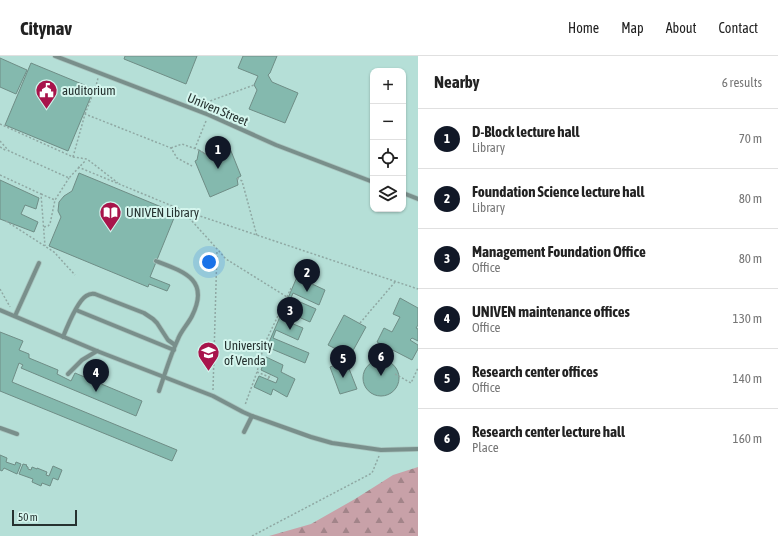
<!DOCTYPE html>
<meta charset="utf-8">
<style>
:root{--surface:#fff;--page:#f6f6f6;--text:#222;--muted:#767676;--line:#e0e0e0;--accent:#111827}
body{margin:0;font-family:"Asap Condensed",sans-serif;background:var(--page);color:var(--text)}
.controls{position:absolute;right:12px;top:12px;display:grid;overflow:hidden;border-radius:8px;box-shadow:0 1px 3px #0004}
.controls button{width:36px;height:36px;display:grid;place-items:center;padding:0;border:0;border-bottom:1px solid var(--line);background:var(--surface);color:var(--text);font:20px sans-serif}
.scale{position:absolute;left:12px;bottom:10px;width:65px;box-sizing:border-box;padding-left:4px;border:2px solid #263230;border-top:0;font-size:11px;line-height:14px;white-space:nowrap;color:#263230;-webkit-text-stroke:3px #d5f6ee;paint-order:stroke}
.you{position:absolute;left:209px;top:206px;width:14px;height:14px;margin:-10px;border:3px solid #fff;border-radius:50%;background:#1a73e8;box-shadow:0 0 0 6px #1a73e833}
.badge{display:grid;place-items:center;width:26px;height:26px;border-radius:50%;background:var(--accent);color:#fff;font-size:13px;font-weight:700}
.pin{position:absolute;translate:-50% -33px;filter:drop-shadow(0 1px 2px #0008)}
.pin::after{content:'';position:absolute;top:21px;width:14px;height:12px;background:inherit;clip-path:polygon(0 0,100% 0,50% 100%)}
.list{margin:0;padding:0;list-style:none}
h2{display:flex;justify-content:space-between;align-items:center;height:52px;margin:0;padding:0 16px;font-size:17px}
h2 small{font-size:13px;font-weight:400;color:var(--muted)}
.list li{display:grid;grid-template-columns:26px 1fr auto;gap:12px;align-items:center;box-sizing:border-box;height:60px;padding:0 16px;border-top:1px solid var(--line)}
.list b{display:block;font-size:15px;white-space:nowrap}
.list p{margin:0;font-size:13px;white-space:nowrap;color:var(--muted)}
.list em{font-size:13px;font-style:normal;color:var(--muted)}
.icon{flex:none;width:22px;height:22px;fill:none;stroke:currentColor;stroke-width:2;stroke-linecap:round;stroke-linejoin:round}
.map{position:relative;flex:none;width:418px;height:480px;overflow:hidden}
header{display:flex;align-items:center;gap:24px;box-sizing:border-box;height:56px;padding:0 20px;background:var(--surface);border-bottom:1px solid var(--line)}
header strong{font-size:19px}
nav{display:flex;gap:22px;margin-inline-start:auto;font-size:14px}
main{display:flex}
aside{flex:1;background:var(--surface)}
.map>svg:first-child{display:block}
.built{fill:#b5dfd7;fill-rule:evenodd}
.forest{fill:url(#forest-firs)}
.building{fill:#84b9ae;stroke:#6f8d86}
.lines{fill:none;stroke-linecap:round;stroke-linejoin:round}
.lane-casing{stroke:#a8c4be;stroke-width:5.5}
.path{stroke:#8fa8a3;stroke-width:1.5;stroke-dasharray:2 2;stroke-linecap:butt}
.lane{stroke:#798f8b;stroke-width:4}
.labels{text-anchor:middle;stroke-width:4;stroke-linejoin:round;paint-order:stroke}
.poi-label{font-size:13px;fill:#263230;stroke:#d5f6ee;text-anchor:start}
.street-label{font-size:13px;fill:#263230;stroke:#d5f6ee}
</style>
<header>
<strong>Citynav</strong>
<nav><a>Home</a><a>Map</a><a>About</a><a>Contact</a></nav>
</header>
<main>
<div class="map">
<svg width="418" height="480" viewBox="0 0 418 480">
<defs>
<pattern id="forest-firs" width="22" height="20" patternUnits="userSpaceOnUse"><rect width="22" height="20" fill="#c8a1a8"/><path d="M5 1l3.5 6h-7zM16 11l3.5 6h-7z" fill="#a28489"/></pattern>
</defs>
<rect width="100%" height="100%" fill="#c8e8e1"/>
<path class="built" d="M0 0H418V480H0ZM373 15H403V153H373Z"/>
<path class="forest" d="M418 411V480H269L311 468 355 443 393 419Z"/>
<g class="building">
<path d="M125 0H197L186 28 124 3Z"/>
<path d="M243 0H277L270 17 268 19 272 26 298 37 285 67 249 53 257 34 254 29 258 20 238 12Z"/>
<path d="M0 2 27 14 16 38 0 31Z"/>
<path d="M31 7 94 33 68 95 5 69Z"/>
<path d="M229 90 241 120 237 122 238 129 210 141 195 105 197 104 199 94 207 99Z"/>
<path d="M79 117 176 157 150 221 170 229 167 235 149 228 148 231 49 190 61 161 58 155 59 146 64 140 72 135Z"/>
<path d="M0 124 39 142 36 153 25 149 21 158 38 166 34 176 0 163Z"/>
<path d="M297 221 325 234 319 249 293 237 291 242 316 253 310 266 285 255 281 263 303 272 298 284 276 274 273 282 309 297 305 307 267 291Z"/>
<path d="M400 242 418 252V269L416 272 418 273V285L412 282 410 284 418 289V293L412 304 377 286 384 272 392 276 400 261 393 258Z"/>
<path d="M344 259 366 271 350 300 328 289Z"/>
<path d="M0 276 23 285 19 294 29 298V302L58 314 57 318 71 325 75 317 142 345 136 360 21 312 23 309 19 307 12 326 177 394 172 405 0 335Z"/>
<path d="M266 301 283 309 281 316 295 323 287 341 273 333 271 339 254 331 259 320 276 327 278 322 261 314Z"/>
<circle cx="381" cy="322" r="18"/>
<path d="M346 305 357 333 340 338 330 311Z"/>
<path d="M0 399 7 402 6 406 15 409 16 406 21 408 17 418 4 412 2 415 0 414Z"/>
<path d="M23 408 27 409 26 410 28 411V413L31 414 32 411 37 413V412L47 416 46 419 49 420 53 410 62 414 58 424 53 422 50 430 42 427 41 430 32 426 33 423 19 418Z"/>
</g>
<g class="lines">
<defs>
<g id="lane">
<path d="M55 0 209 59 276 89 373 126"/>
<path d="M403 137 418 143"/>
<path d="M156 205C185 216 210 224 192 260 188 268 181 275 178 283 170 300 165 318 159 335"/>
<path d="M0 254 97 295 213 340 243 356 252 360 311 381 332 387 381 394 418 393"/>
<path d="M76 254 174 294"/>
<path d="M15 260 39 207"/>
<path d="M63 281C67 271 78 245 86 240 89 238 91 237 95 238L144 257 153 263 157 267 168 284 175 289"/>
<path d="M68 318 82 304 97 295"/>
<path d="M0 372 17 378"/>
<path d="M244 376 252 360"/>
</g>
</defs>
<use href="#lane" class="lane-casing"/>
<g class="path">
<path d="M199 49 254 29"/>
<path d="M85 58 96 30 98 22"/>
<path d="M206 65 195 92 207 99"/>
<path d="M0 68 73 101 87 103 118 127"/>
<path d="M0 85 9 95 69 122 86 104"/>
<path d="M0 91 7 95"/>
<path d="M171 92 182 88 196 93"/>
<path d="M73 101 85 58 171 92 177 102 192 110"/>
<path d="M78 111 182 154 418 233"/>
<path d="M0 119 41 138 45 190"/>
<path d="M237 122 242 125 257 180"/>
<path d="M41 138 55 144"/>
<path d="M184 156 226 203 287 241 264 289 257 316 245 349"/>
<path d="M6 165 54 196 75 219"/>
<path d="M44 171 48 170 50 168 55 144 69 122"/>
<path d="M0 233 10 251"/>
<path d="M287 241 291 232"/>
<path d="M360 267 395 226"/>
<path d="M257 316 272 322"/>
<path d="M395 318 411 327 418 312"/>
<path d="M268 323 270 319"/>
<path d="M213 334 217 194"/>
<path d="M252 480 372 417 379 400"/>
</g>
<use href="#lane" class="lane"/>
</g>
<defs>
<symbol id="civic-pin" viewBox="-11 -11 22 30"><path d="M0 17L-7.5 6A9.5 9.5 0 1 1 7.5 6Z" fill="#a8144b" stroke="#d5f6ee"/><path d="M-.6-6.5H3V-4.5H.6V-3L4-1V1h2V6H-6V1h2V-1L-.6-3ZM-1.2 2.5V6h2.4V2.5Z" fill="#fff"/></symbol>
<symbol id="library-pin" viewBox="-11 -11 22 30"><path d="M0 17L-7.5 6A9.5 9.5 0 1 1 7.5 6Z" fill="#a8144b" stroke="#d5f6ee"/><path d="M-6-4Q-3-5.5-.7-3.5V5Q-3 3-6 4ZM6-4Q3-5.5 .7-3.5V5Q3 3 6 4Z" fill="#fff"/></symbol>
<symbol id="university-pin" viewBox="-11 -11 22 30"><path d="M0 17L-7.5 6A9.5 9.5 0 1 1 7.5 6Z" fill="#a8144b" stroke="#d5f6ee"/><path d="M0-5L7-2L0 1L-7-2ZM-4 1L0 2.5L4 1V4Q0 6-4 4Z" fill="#fff"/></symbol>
</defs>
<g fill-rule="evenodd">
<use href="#civic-pin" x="34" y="22" width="25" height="34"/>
<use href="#library-pin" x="98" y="144" width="25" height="34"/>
<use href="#university-pin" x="196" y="284" width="25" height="34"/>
</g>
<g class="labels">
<g class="poi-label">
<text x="62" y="39">auditorium</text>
<text x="126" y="161">UNIVEN Library</text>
<text x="224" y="294">University<tspan x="224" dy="15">of Venda</tspan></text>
</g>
<g class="street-label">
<text transform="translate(218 53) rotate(23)" y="5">Univen Street</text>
</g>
</g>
</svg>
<div class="controls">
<button>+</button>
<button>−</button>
<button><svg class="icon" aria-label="locate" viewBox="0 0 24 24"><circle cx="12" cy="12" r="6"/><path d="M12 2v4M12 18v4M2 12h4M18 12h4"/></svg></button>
<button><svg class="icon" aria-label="layers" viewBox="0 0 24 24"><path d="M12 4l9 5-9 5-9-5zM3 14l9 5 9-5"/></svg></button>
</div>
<div class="scale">50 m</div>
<div class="you"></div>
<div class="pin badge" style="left:218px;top:113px">1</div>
<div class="pin badge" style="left:307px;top:236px">2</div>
<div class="pin badge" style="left:290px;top:274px">3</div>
<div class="pin badge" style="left:96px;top:336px">4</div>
<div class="pin badge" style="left:343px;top:322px">5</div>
<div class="pin badge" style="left:381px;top:320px">6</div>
</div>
<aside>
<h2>Nearby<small>6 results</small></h2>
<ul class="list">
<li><span class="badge">1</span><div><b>D-Block lecture hall</b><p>Library</p></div><em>70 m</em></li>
<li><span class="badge">2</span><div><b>Foundation Science lecture hall</b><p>Library</p></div><em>80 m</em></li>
<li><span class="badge">3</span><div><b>Management Foundation Office</b><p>Office</p></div><em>80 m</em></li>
<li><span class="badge">4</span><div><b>UNIVEN maintenance offices</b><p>Office</p></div><em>130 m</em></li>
<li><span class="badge">5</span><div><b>Research center offices</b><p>Office</p></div><em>140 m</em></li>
<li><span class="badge">6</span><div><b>Research center lecture hall</b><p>Place</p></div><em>160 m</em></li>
</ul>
</aside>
</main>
